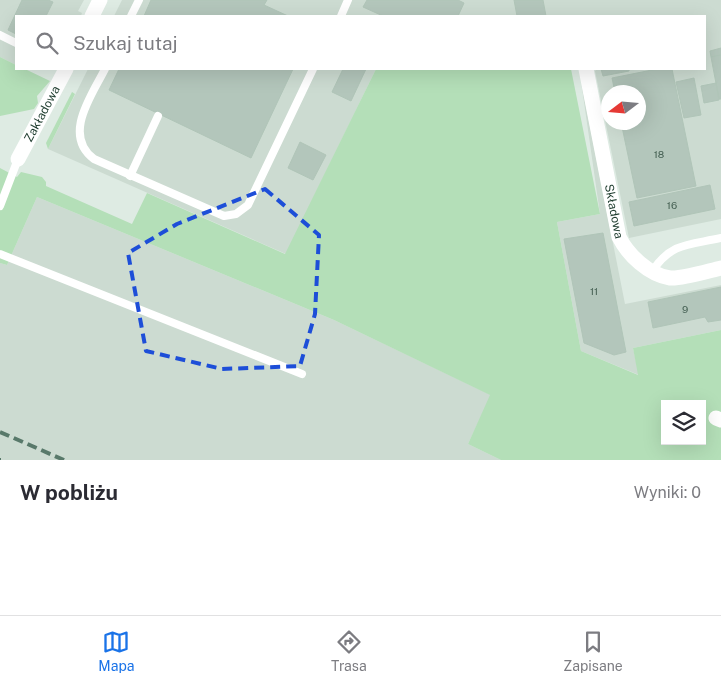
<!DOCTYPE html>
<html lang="pl">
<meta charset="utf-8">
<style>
:root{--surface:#fff;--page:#f2f2f3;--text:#2b2b33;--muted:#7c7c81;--line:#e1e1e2;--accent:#1a73e8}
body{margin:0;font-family:"Public Sans",sans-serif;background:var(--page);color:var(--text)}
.controls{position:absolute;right:15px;bottom:15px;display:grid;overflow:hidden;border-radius:0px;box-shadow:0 5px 20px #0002}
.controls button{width:45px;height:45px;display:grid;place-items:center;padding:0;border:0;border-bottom:1px solid var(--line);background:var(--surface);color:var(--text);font:25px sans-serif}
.compass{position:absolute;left:601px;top:85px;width:45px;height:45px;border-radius:50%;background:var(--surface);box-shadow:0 5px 20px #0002;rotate:254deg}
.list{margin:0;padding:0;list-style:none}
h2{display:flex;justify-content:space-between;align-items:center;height:65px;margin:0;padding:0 20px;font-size:21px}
h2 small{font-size:16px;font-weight:400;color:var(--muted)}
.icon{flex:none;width:28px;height:28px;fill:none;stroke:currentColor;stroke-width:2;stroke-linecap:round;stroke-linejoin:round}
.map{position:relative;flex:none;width:721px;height:460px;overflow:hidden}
.search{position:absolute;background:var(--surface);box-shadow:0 5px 20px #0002;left:15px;right:15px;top:15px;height:55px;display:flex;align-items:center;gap:12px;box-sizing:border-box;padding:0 18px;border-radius:0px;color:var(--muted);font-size:19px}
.sheet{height:155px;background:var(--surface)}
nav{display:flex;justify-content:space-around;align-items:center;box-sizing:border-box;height:70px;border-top:1px solid var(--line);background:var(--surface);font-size:14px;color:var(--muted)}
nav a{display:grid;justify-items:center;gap:2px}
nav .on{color:var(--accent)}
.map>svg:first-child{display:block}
.built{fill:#ccdbd1;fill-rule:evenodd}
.green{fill:#b4dfb8;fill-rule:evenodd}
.building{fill:#b3c6bb;stroke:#b0c5b8}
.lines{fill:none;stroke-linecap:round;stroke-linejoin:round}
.lane{stroke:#fff;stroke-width:8}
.street{stroke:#fff;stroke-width:15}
.rail{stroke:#58796a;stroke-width:4;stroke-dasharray:10 5;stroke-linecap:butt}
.marked{fill:none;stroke:#1d4ed8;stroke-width:4;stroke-dasharray:10 6;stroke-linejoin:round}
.labels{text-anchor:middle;stroke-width:4;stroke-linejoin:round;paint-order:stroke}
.number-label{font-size:10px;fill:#435e51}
.street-label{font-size:12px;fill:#1e3c2e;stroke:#eff8f1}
</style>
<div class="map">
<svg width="721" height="460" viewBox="0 0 721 460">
<rect width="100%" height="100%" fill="#deebe3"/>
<g class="built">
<path d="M0 0H84L78 11 82 13 81 16H16V65L0 57Z"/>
<path d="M122 0H721V219L629 238 595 71 597 69H705V16H114ZM608 92H638V122H608Z"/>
<path d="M88 69H376L286 254 48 149Z"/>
<path d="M581 81 625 304 721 285V330L633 348 639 375 581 351 557 222 600 214Z"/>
<path d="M37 197 334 320 491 395 468 444 501 460H0V263L7 265Z"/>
</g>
<g class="green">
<path d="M0 57 16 65V69H25L50 81 37 96 38 103 34 109 0 116Z"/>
<path d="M376 69H571L600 214 557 222 581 351 638 375 633 348 721 330V460H501L468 444 490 395 334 320 37 197 7 265 0 263V168L17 177 21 172 42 177 46 182V186L132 224 147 193 285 254ZM665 404H702V441H665Z"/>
<path d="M72 92 75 94 48 149 46 143Z"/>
</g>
<g class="building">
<path d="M22 0H48L53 2 46 16H18L15 15Z"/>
<path d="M151 0H267L264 5 288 16H144Z"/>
<path d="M367 0H458L464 3 458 16H383L363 7Z"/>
<path d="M514 0H543L546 16H517Z"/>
<path d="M15 15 18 16 16 34 8 30Z"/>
<path d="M721 48V55L711 57 710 51Z"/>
<path d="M721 55V99H719L711 57Z"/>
<path d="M119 69H293L251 158 109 90Z"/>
<path d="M343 69H366L351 101 332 92Z"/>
<path d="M601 69H629V71L603 76Z"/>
<path d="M657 69H672L696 186 637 198 621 122H638V92H615L612 78Z"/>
<path d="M694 78 701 115 684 118 676 82Z"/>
<path d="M716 83 719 100 704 103 701 86Z"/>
<path d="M300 142 326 155 313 180 288 168Z"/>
<path d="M710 185 715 209 634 226 629 202Z"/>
<path d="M603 233 626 352 614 355 584 343 564 239Z"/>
<path d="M721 287V320L708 322 705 317 653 328 648 302Z"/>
</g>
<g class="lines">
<g class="lane">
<path d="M131 16 139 0"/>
<path d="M341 16 348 0"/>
<path d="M0 35 16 43"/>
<path d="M105 69C92 95 62 135 94 159L224 216 236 214 248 205 313 69"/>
<path d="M130 176 158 116"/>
<path d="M0 206 18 159"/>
<path d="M0 254 302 374"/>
<path d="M653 270C672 242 690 245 721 238"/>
</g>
<g class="street">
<path d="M92 16 100 0"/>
<path id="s1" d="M586 69 619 237C628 255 649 275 670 278 683 279 708 271 721 268"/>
<path id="s2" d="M18 159 66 69"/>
<path d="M716 418 721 420"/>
</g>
<g class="rail">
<path d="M0 432 64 460"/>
<path d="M0 460H1"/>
</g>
</g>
<path class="marked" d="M265 189 319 235 315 314 300 366 222 369 146 351 128 253 177 224Z"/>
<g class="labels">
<g class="number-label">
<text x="659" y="158">18</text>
<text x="672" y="209">16</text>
<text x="594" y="295">11</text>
<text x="685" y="313">9</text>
</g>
<g class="street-label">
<text dy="4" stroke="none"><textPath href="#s2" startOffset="51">Zakładowa</textPath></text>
<text dy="4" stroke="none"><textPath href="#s1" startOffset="145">Składowa</textPath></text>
</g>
</g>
</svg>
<div class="controls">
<button><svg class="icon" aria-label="layers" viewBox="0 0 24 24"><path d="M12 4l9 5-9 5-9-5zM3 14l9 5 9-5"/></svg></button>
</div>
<svg class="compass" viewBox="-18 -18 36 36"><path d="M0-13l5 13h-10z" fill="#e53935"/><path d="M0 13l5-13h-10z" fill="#7c7c81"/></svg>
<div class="search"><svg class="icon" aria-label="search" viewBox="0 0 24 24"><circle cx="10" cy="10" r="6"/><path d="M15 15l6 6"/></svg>Szukaj tutaj</div>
</div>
<section class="sheet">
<h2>W pobliżu<small>Wyniki: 0</small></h2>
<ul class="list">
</ul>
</section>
<nav>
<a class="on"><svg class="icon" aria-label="map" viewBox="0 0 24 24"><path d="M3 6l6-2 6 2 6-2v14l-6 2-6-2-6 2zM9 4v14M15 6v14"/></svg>Mapa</a>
<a><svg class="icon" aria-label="directions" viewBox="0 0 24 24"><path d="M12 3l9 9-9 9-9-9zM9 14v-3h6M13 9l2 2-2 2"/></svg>Trasa</a>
<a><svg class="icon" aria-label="saved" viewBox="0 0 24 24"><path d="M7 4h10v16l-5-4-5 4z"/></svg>Zapisane</a>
</nav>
